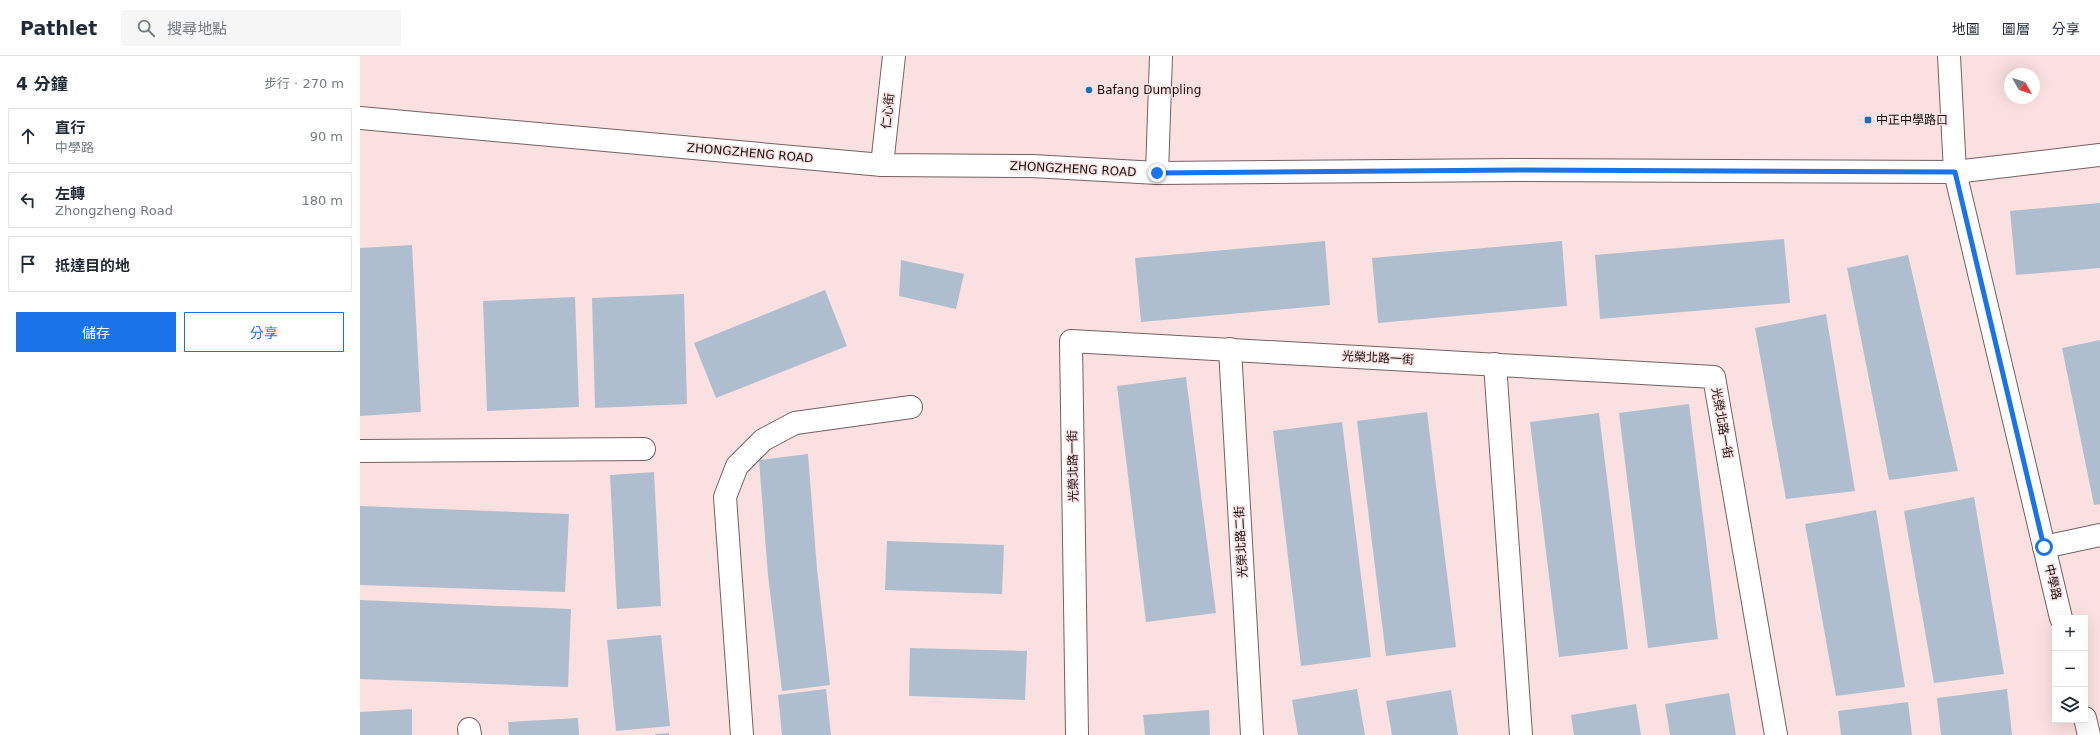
<!DOCTYPE html>
<html lang="zh-TW">
<meta charset="utf-8">
<style>
:root{--surface:#fff;--page:#f6f6f7;--text:#1f2937;--muted:#747a83;--line:#e0e1e3;--accent:#1a73e8}
body{margin:0;font-family:"DejaVu Sans","Noto Sans TC",sans-serif;background:var(--page);color:var(--text)}
.controls{position:absolute;right:12px;bottom:12px;display:grid;overflow:hidden;border-radius:0px;box-shadow:0 4px 16px #0002}
.controls button{width:36px;height:36px;display:grid;place-items:center;padding:0;border:0;border-bottom:1px solid var(--line);background:var(--surface);color:var(--text);font:20px sans-serif}
.compass{position:absolute;left:1644px;top:12px;width:36px;height:36px;border-radius:50%;background:var(--surface);box-shadow:0 4px 16px #0002;rotate:129deg}
.stop{position:absolute;width:12px;height:12px;margin:-9px;border:3px solid #1a73e8;border-radius:50%;background:#fff}
.stop.end{background:#1a73e8;border-color:#fff;box-shadow:0 1px 4px #0008}
.list{margin:0;padding:0;list-style:none}
h2{display:flex;justify-content:space-between;align-items:center;height:52px;margin:0;padding:0 16px;font-size:17px}
h2 small{font-size:13px;font-weight:400;color:var(--muted)}
.list li{display:grid;grid-template-columns:26px 1fr auto;gap:12px;align-items:center;box-sizing:border-box;height:56px;margin:0 8px 8px;padding:0 8px;border:1px solid var(--line);border-radius:0px}
.list b{display:block;font-size:15px;white-space:nowrap}
.list p{margin:0;font-size:13px;white-space:nowrap;color:var(--muted)}
.list em{font-size:13px;font-style:normal;color:var(--muted)}
.actions{display:flex;gap:8px;padding:12px 16px}
.actions a{flex:1;padding:9px 0;border:1px solid var(--accent);border-radius:0px;text-align:center;font-size:14px;color:var(--accent)}
.actions .main{background:var(--accent);color:#fff}
.icon{flex:none;width:22px;height:22px;fill:none;stroke:currentColor;stroke-width:2;stroke-linecap:round;stroke-linejoin:round}
.map{position:relative;flex:none;width:1740px;height:679px;overflow:hidden}
header{display:flex;align-items:center;gap:24px;box-sizing:border-box;height:56px;padding:0 20px;background:var(--surface);border-bottom:1px solid var(--line)}
header strong{font-size:19px}
nav{display:flex;gap:22px;margin-inline-start:auto;font-size:14px}
.search{width:280px;height:36px;background:var(--page);display:flex;align-items:center;gap:10px;box-sizing:border-box;padding:0 14px;border-radius:0px;color:var(--muted);font-size:15px}
main{display:flex}
aside{flex:1;background:var(--surface)}
.map>svg:first-child{display:block}
.building{fill:#afbecf}
.lines{fill:none;stroke-linecap:round;stroke-linejoin:round}
.minor-casing{stroke:#766061;stroke-width:24}
.major-casing{stroke:#766061;stroke-width:24}
.minor{stroke:#fff;stroke-width:22}
.major{stroke:#fff;stroke-width:22}
.route{stroke:#1a73e8;stroke-width:5}
.poi-dot{fill:#146fbc;stroke:#fae0e1;stroke-width:1.5}
.labels{text-anchor:middle;stroke-width:3;stroke-linejoin:round;paint-order:stroke}
.poi-label{font-size:12px;fill:#170f0f;stroke:#fae0e1;text-anchor:start}
.street-label{font-size:12px;fill:#170f0f;stroke:#fae0e1}
</style>
<header>
<strong>Pathlet</strong>
<div class="search"><svg class="icon" aria-label="search" viewBox="0 0 24 24"><circle cx="10" cy="10" r="6"/><path d="M15 15l6 6"/></svg>搜尋地點</div>
<nav><a>地圖</a><a>圖層</a><a>分享</a></nav>
</header>
<main>
<aside>
<h2>4 分鐘<small>步行 · 270 m</small></h2>
<ul class="list">
<li><svg class="icon" aria-label="ahead" viewBox="0 0 24 24"><path d="M12 20V5M6 11l6-6 6 6"/></svg><div><b>直行</b><p>中學路</p></div><em>90 m</em></li>
<li><svg class="icon" aria-label="left" viewBox="0 0 24 24"><path d="M17 20v-9H6M10 6l-5 5 5 5"/></svg><div><b>左轉</b><p>Zhongzheng Road</p></div><em>180 m</em></li>
<li><svg class="icon" aria-label="arrive" viewBox="0 0 24 24"><path d="M6 21V4h12l-3 4 3 4H6"/></svg><div><b>抵達目的地</b></div></li>
</ul>
<div class="actions"><a class="main">儲存</a><a>分享</a></div>
</aside>
<div class="map">
<svg width="1740" height="679" viewBox="0 0 1740 679">
<rect width="100%" height="100%" fill="#fae0e1"/>
<g class="building">
<path d="M1740 147V212L1656 219 1650 155Z"/>
<path d="M1424 183 1430 247 1240 263 1235 199Z"/>
<path d="M965 185 970 249 781 266 775 202Z"/>
<path d="M1202 185 1207 250 1018 267 1012 202Z"/>
<path d="M52 189 61 356 0 360V192Z"/>
<path d="M1548 199 1598 415 1529 424 1487 212Z"/>
<path d="M541 204 604 218 596 253 539 240Z"/>
<path d="M465 234 487 290 356 342 334 287Z"/>
<path d="M324 238 327 348 235 352 232 242Z"/>
<path d="M215 241 219 351 127 355 123 245Z"/>
<path d="M1466 258 1495 435 1426 443 1395 272Z"/>
<path d="M1740 284V448L1734 449 1702 292Z"/>
<path d="M826 321 856 557 786 566 757 330Z"/>
<path d="M1329 348 1358 583 1288 592 1259 357Z"/>
<path d="M1067 356 1096 591 1026 600 997 365Z"/>
<path d="M1239 357 1268 593 1199 601 1170 366Z"/>
<path d="M982 366 1011 601 941 610 913 375Z"/>
<path d="M448 398 457 513 470 629 422 635 408 519 399 404Z"/>
<path d="M294 416 301 550 257 553 250 419Z"/>
<path d="M1614 441 1644 618 1574 627 1544 455Z"/>
<path d="M0 450 209 458 205 536 0 529Z"/>
<path d="M1516 454 1545 631 1476 640 1445 468Z"/>
<path d="M527 485 644 489 642 538 525 534Z"/>
<path d="M0 544 211 553 208 631 0 623Z"/>
<path d="M301 579 310 670 256 675 247 584Z"/>
<path d="M550 592 667 595 665 644 549 640Z"/>
<path d="M466 633 471 679H422L418 639Z"/>
<path d="M997 633 1005 679H938L932 644Z"/>
<path d="M1647 633 1652 679H1581L1577 642Z"/>
<path d="M1091 634 1098 679H1032L1026 645Z"/>
<path d="M1369 637 1376 679H1310L1305 648Z"/>
<path d="M1548 646 1552 679H1481L1478 655Z"/>
<path d="M1276 648 1281 679H1214L1211 659Z"/>
<path d="M52 653V679H0V656Z"/>
<path d="M849 654 850 679H785L783 659Z"/>
<path d="M218 662 219 679H149L148 666Z"/>
<path d="M309 677V679H295V678Z"/>
</g>
<g class="lines">
<defs>
<g id="minor">
<path d="M1589 0 1595 116 1701 562"/>
<path d="M522 109 534 0"/>
<path d="M797 117 801 0"/>
<path d="M870 293 892 679"/>
<path d="M1135 308 1161 679"/>
<path d="M0 395 284 393"/>
<path d="M1684 491 1740 479"/>
<path d="M1725 662 1729 679"/>
<path d="M109 673 110 679"/>
<path d="M382 679 365 441 377 410 403 384 435 367 551 351"/>
<path d="M717 679 711 285 1354 321 1416 679"/>
</g>
<path id="major" d="M0 62 522 109 672 110 797 117 1157 114 1595 116 1740 99"/>
</defs>
<use href="#minor" class="minor-casing"/>
<use href="#major" class="major-casing"/>
<use href="#minor" class="minor"/>
<use href="#major" class="major"/>
</g>
<g class="lines">
<path class="route" d="M797 117 1157 114 1595 116 1684 491"/>
</g>
<g class="poi-dot">
<circle cx="729" cy="34" r="4"/>
<rect x="1504" y="60" width="8" height="8" rx="2"/>
</g>
<g class="labels">
<g class="poi-label">
<text x="737" y="38">Bafang Dumpling</text>
<text x="1516" y="68">中正中學路口</text>
</g>
<g class="street-label">
<text transform="translate(528 55) rotate(-84)" y="4">仁心街</text>
<text transform="translate(390 97) rotate(5)" y="4">ZHONGZHENG ROAD</text>
<text transform="translate(713 113) rotate(3)" y="4">ZHONGZHENG ROAD</text>
<text transform="translate(1018 302) rotate(3)" y="4">光榮北路一街</text>
<text transform="translate(1362 367) rotate(80)" y="4">光榮北路一街</text>
<text transform="translate(713 410) rotate(-91)" y="4">光榮北路一街</text>
<text transform="translate(881 486) rotate(-93)" y="4">光榮北路二街</text>
<text transform="translate(1693 526) rotate(77)" y="4">中學路</text>
</g>
</g>
</svg>
<div class="controls">
<button>+</button>
<button>−</button>
<button><svg class="icon" aria-label="layers" viewBox="0 0 24 24"><path d="M12 4l9 5-9 5-9-5zM3 14l9 5 9-5"/></svg></button>
</div>
<svg class="compass" viewBox="-18 -18 36 36"><path d="M0-13l5 13h-10z" fill="#e53935"/><path d="M0 13l5-13h-10z" fill="#747a83"/></svg>
<div class="stop" style="left:1684px;top:491px"></div>
<div class="stop end" style="left:797px;top:117px"></div>
</div>
</main>
